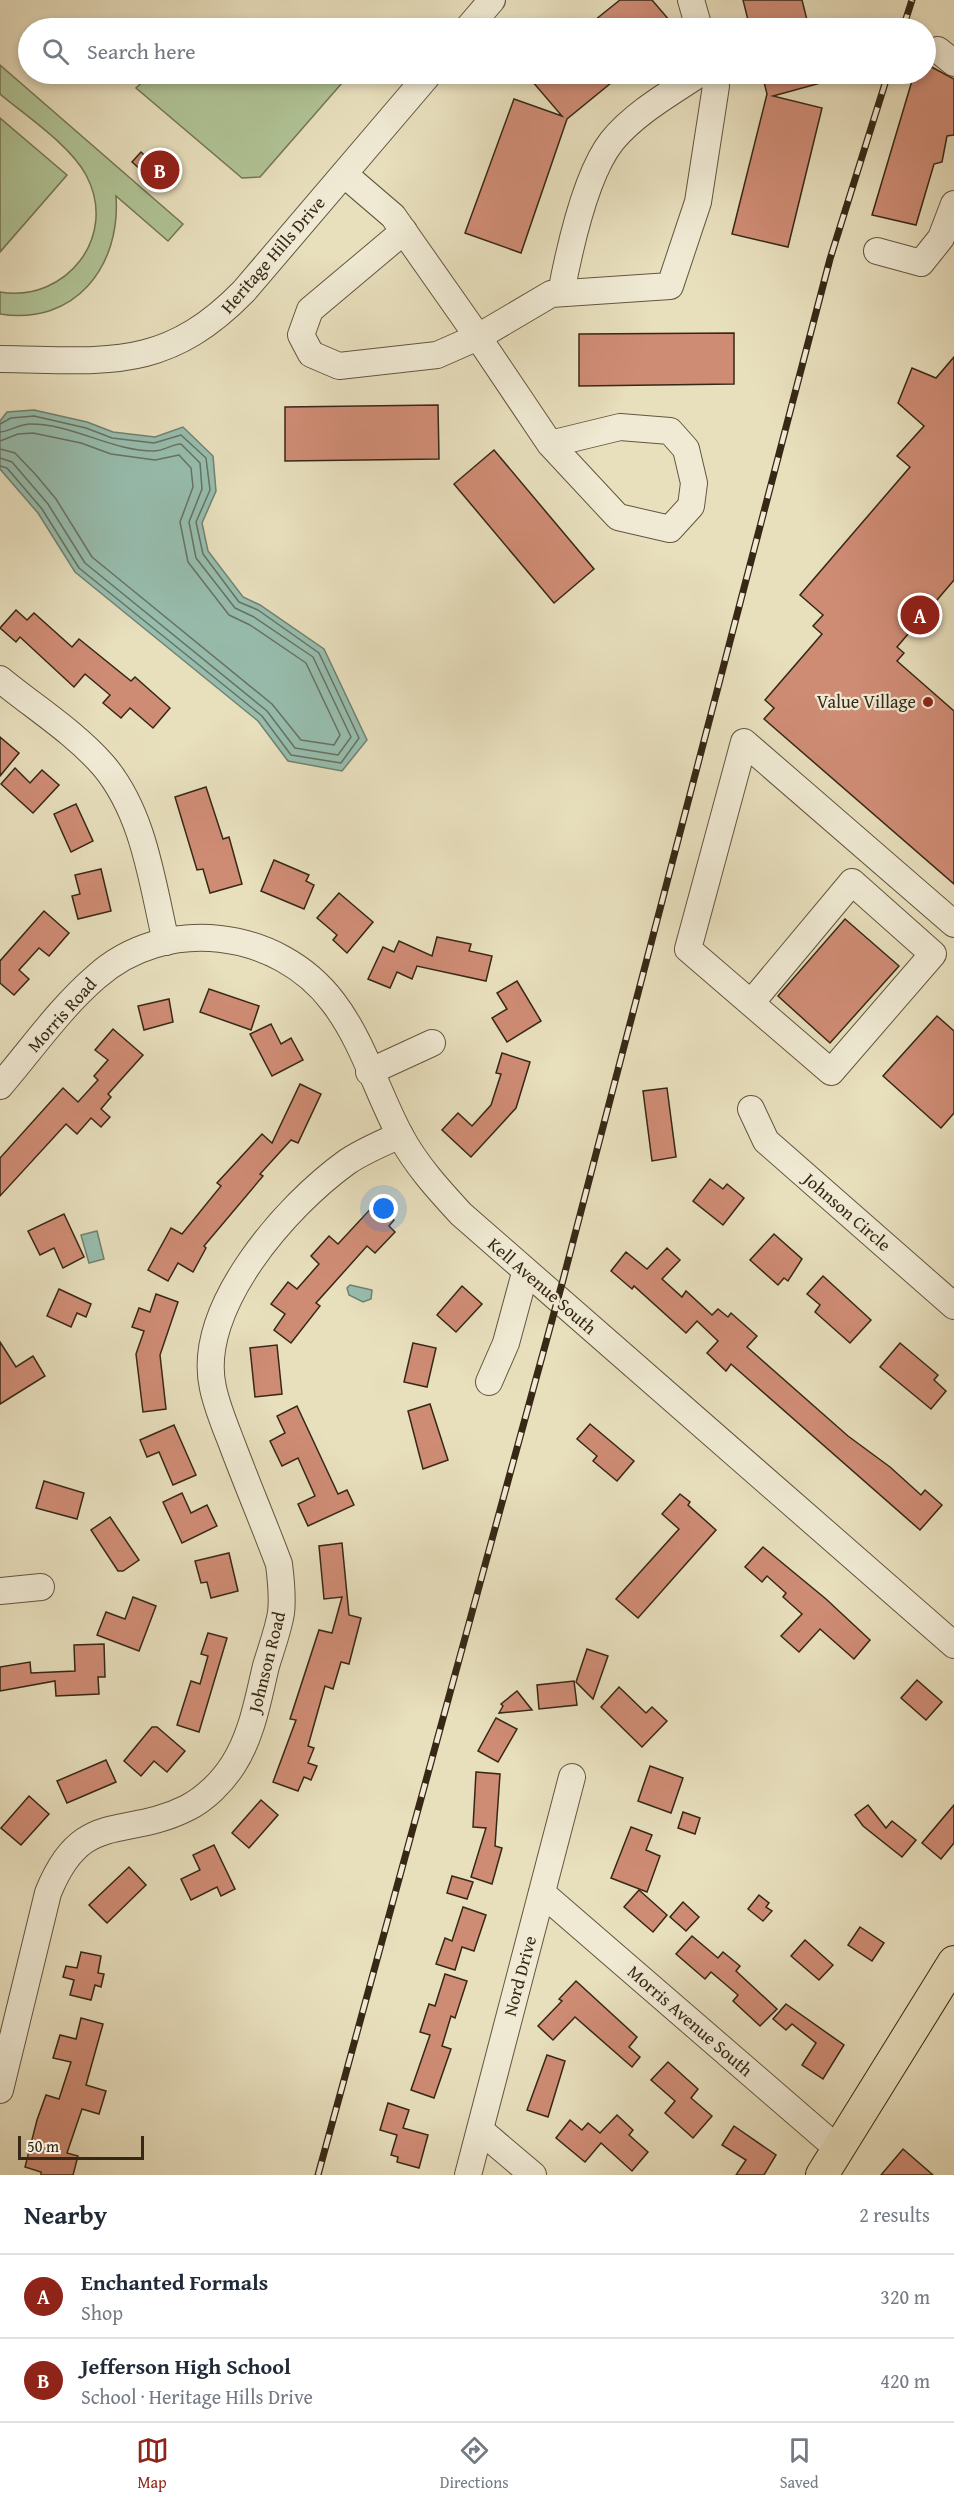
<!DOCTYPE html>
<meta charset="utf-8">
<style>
:root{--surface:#fff;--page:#f6f6f7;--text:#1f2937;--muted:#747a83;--line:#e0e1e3;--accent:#8f2418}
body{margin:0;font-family:"Gentium Book Plus",serif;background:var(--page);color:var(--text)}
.scale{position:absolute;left:18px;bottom:15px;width:126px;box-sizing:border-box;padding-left:6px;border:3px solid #372815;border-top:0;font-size:16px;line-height:21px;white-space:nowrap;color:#372815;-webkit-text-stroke:4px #f0ead4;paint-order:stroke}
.you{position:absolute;left:384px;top:1209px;width:21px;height:21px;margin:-15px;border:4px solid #fff;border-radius:50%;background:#1a73e8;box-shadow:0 0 0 9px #1a73e833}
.badge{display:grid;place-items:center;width:39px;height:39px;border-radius:50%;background:var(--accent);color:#fff;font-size:20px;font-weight:700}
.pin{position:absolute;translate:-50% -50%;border:3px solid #fff;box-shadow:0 2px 6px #0006}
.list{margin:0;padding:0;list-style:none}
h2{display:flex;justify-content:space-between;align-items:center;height:78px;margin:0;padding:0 24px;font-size:26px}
h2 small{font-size:20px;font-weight:400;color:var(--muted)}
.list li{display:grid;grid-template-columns:39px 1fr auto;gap:18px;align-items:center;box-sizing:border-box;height:84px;padding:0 24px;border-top:2px solid var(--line)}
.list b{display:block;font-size:22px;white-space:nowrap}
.list p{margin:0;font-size:20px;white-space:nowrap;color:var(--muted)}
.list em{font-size:20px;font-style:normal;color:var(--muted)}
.icon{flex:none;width:33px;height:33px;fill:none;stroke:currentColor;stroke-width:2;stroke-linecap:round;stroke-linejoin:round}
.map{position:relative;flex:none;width:954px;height:2175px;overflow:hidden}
.search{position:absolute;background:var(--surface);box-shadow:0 3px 9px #0003;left:18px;right:18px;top:18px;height:66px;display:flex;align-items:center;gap:15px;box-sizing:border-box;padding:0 21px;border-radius:33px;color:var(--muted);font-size:22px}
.sheet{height:246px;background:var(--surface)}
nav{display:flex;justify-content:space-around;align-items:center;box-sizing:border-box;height:84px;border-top:2px solid var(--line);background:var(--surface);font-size:16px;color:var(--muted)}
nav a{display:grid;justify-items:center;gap:3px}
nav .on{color:var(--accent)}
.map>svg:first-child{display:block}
.green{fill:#b0c395;stroke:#747655;stroke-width:1.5}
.water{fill:#97bdae;stroke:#718171;stroke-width:1.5}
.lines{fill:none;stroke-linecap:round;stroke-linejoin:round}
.shore{stroke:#677262;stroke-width:1.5}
.building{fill:#cf8c75;stroke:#372815;stroke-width:1.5}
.minor-casing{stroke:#63563f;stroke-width:28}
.major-casing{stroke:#372815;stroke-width:34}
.minor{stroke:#f0ead4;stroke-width:26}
.major{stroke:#e8dfbd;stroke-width:32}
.rail-casing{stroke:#372815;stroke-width:7}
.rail{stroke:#f0ead4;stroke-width:4.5;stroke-dasharray:14;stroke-linecap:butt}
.poi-dot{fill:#8f2418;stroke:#f0ead4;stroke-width:2}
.labels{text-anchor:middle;stroke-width:4.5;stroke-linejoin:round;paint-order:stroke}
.street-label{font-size:18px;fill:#372815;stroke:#f0ead4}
.poi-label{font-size:18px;fill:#372815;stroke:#f0ead4;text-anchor:end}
</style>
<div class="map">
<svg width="954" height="2175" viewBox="0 0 954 2175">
<rect width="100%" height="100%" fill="#e8dfbd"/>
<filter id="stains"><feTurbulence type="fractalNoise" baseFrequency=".00333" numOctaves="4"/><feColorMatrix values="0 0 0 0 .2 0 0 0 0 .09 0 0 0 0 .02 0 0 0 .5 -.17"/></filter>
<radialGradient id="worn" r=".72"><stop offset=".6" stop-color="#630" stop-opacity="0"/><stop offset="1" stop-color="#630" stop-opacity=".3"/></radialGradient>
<g class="green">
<path d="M0 65 183 224 168 241 116 196C121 266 75 326 0 314V292C66 303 119 236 86 175 70 145 26 116 0 94Z"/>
<path d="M151 74H347L349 75 260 177 242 178 136 88Z"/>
<path d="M0 118 67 175 0 252Z"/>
</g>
<g class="water">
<path d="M34 410 87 422 113 432 155 437 183 427 213 456 216 491 202 523 208 551 243 597 260 605 324 649 367 740 342 771 288 761 258 721 75 572 38 513 0 469V421L7 412Z"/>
<path d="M97 1231 104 1259 89 1263 81 1235Z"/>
<path d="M350 1285 372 1290 371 1299 363 1302 349 1295 347 1288Z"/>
</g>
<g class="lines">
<g class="shore">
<path d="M0 424 11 418 34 416 86 428 112 438 154 443 181 435 206 458 210 490 196 522 203 554 239 602 258 610 319 653 359 738 341 763 291 755 262 716 79 568 42 509 7 468 0 466"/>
<path d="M0 432C11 431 19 424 31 424 73 424 111 451 154 451 164 451 172 444 181 444L200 463 202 489 189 522 196 558 235 608 254 617 313 657 351 737 338 755 295 748 267 711 85 563 48 504 12 462 0 458"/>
<path d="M0 441 18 434 33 433 81 443 111 454 155 460 179 455 191 468 193 487 180 522 188 562 229 615 250 625 306 663 340 735 334 745 301 740 272 704 92 557 56 499 36 475 15 453 0 449"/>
</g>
</g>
<g class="building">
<path d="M620 0H652L676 28H585Z"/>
<path d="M743 0H802L809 28H750Z"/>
<path d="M926 64 954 79V135L947 136 942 162 934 164 916 225 872 215 914 74H926Z"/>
<path d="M526 74H622L567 119 521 253 465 233 514 99 562 116Z"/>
<path d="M762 74H838L839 78 773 96 822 108 788 247 732 234 767 94Z"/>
<path d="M141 152 168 177 159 186 132 162Z"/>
<path d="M734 333V384L579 386V334Z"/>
<path d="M954 357V580L897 647 904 653 897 661 954 711V884L764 719 774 708 765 700 822 634 813 626 823 615 800 595 910 467 897 456 924 426 898 403 912 368 936 378Z"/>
<path d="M438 405 439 459 285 461V407Z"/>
<path d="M494 450 594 569 554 603 454 484Z"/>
<path d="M16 610 27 620 34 613 72 647 79 639 131 681 135 677 170 708 153 728 130 708 121 718 103 703 110 695 85 674 74 687 20 637 16 642 0 628Z"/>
<path d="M0 737 19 753 0 776Z"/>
<path d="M15 768 30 783 42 770 59 785 33 813 1 784Z"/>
<path d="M206 787 223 839 229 837 242 884 210 893 203 869 197 870 175 797Z"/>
<path d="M76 804 93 841 71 852 54 814Z"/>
<path d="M274 860 309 875 306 881 314 885 304 909 261 891Z"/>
<path d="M101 869 111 911 78 919 72 896 80 894 75 875Z"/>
<path d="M339 893 373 922 347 953 333 940 337 935 317 918Z"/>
<path d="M44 911 69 933 49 956 39 948 19 970 29 979 14 995 0 983V961Z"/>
<path d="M845 919 899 966 830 1043 778 996Z"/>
<path d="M437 937 471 944 469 951 492 956 486 981 417 966 412 979 397 972 390 988 368 979 383 947 394 952 399 941 432 956Z"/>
<path d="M517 981 541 1021 507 1042 492 1018 507 1009 497 993Z"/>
<path d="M209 989 259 1006 251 1030 200 1012Z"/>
<path d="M169 999 173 1022 144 1030 138 1006Z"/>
<path d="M937 1016 954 1031V1113L941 1128 883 1076Z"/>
<path d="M271 1024 281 1044 291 1038 303 1060 272 1076 250 1034Z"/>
<path d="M113 1029 143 1055 108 1094 111 1097 101 1109 110 1117 101 1127 91 1118 77 1134 66 1124 0 1196V1158L63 1088 78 1102 98 1080 94 1076 108 1060 95 1050Z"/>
<path d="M502 1053 530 1062 516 1108 471 1157 442 1130 458 1113 472 1126 491 1105 501 1074 496 1073Z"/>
<path d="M300 1084 321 1094 298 1143 291 1140 260 1174 263 1176 204 1246 206 1248 193 1272 178 1263 168 1281 148 1270 171 1228 182 1234 221 1186 217 1183 262 1134 272 1143Z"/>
<path d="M667 1088 676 1157 652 1161 643 1091Z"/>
<path d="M710 1179 723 1189 727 1184 744 1198 723 1225 693 1201Z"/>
<path d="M376 1203 394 1220 389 1226 395 1232 375 1253 367 1246 316 1303 320 1306 291 1343 274 1330 285 1314 271 1304 288 1282 297 1289 319 1264 311 1256 329 1236 338 1244Z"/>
<path d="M64 1214 84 1257 63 1268 54 1248 40 1255 28 1231Z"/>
<path d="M774 1234 802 1259 788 1281 784 1278 778 1285 750 1260Z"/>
<path d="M667 1248 680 1260 662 1279 682 1297 686 1291 712 1315 718 1309 728 1317 731 1313 757 1336 747 1347 848 1436 890 1467 921 1495 925 1490 942 1505 920 1530 731 1364 726 1371 707 1353 718 1341 697 1321 686 1333 634 1286 632 1289 611 1271 626 1252 647 1269Z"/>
<path d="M823 1276 871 1320 850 1343 815 1312 820 1305 807 1294Z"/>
<path d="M462 1286 482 1304 456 1332 437 1315Z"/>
<path d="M59 1289 91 1304 86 1317 77 1313 71 1327 47 1316Z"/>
<path d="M156 1294 178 1302 160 1355 166 1409 143 1412 136 1354 144 1331 132 1327 139 1308 150 1312Z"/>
<path d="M0 1342 16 1367 33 1356 45 1376 0 1404Z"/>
<path d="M413 1343 436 1348 427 1387 404 1382Z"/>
<path d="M900 1343 938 1375 934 1380 946 1391 931 1409 880 1367Z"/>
<path d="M277 1345 282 1394 255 1397 250 1348Z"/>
<path d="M430 1404 448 1460 423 1469 408 1411Z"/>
<path d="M297 1406 338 1494 347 1490 354 1505 308 1526 298 1504 315 1496 298 1458 282 1466 270 1441 285 1433 277 1416Z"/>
<path d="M590 1424 634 1461 617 1481 593 1461 597 1456 577 1439Z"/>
<path d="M174 1425 196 1475 173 1485 159 1452 147 1457 140 1440Z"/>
<path d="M44 1481 84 1493 77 1519 36 1508Z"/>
<path d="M182 1493 191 1513 207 1505 217 1526 182 1543 163 1502Z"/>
<path d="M680 1494 690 1502 688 1505 716 1530 638 1618 616 1599 679 1529 662 1514Z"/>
<path d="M110 1517 139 1560 123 1571H118L91 1530Z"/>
<path d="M342 1543 349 1615 361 1618 349 1664 341 1662 333 1689 325 1686 308 1746 314 1748 308 1763 317 1766 311 1780 304 1777 298 1791 273 1782 296 1720 290 1719 319 1630 332 1633 342 1597 324 1599 319 1546Z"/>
<path d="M763 1547 826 1599 870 1640 854 1659 820 1629 799 1652 781 1636 802 1614 783 1597 786 1593 767 1576 762 1582 745 1567Z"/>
<path d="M229 1553 238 1591 211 1598 207 1582 201 1583 195 1561Z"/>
<path d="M133 1597 156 1606 139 1651 97 1635 106 1612 125 1619Z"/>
<path d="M208 1633 227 1638 199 1732 177 1725 191 1681 200 1684 208 1656 201 1654Z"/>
<path d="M104 1644 105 1677H98L99 1694 56 1696 55 1681 0 1691V1667L30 1662 31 1673 75 1671 74 1645Z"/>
<path d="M587 1649 608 1656 593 1699 576 1682Z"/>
<path d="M917 1680 942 1702 926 1720 901 1698Z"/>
<path d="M574 1681 577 1705 539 1709 537 1685Z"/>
<path d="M619 1687 646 1713 652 1707 667 1721 642 1747 601 1707Z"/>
<path d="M517 1691 532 1710 499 1713 503 1706 501 1704Z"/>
<path d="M496 1718 517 1729 498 1762 478 1751Z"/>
<path d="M152 1727H157L185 1751 167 1772 154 1761 141 1776 124 1761Z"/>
<path d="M106 1760 116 1782 67 1803 57 1781Z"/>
<path d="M650 1766 683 1778 671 1813 638 1801Z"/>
<path d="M476 1772 500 1774 495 1846 502 1848 492 1884 471 1877 486 1828 473 1827Z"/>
<path d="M29 1796 49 1814 21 1845 1 1828Z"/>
<path d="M261 1800 278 1815 249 1848 232 1833Z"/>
<path d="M868 1805 886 1828 892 1821 916 1840 902 1857 863 1826 855 1815Z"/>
<path d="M954 1805V1843L941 1859 922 1843Z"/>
<path d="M683 1812 700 1818 695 1834 678 1828Z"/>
<path d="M631 1827 652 1835 646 1850 660 1856 647 1892 611 1878Z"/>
<path d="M214 1845 235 1889 221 1896 217 1887 191 1900 181 1879 200 1870 193 1855Z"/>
<path d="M129 1867 146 1885 107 1923 89 1905Z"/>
<path d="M452 1876 473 1882 467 1899 447 1893Z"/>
<path d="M639 1890 667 1915 653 1932 624 1907Z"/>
<path d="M759 1895 769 1903 766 1907 772 1911 763 1921 748 1909Z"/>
<path d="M683 1902 699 1917 686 1931 670 1917Z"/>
<path d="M463 1907 486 1915 474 1951 462 1947 455 1970 436 1964 445 1938 452 1941Z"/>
<path d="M860 1927 884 1943 872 1961 848 1945Z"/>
<path d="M692 1936 718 1958 723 1952 740 1966 736 1971 777 2009 760 2026 733 2001 738 1995 711 1972 705 1979 676 1954Z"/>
<path d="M805 1940 833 1965 819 1980 791 1956Z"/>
<path d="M81 1952 101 1956 98 1973 104 1974 101 1987 95 1985 91 2000 70 1995 74 1980 63 1977 66 1966 77 1968Z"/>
<path d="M445 1974 467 1981 455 2018 451 2016 442 2046 451 2049 434 2098 411 2090 430 2035 420 2032 429 2004 435 2006Z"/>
<path d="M576 1981 637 2037 629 2047 640 2057 632 2067 575 2017 553 2040 538 2026 562 2001 559 1999Z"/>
<path d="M786 2004 844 2045 823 2079 802 2065 816 2043 792 2024 786 2030 773 2019Z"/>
<path d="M81 2018 103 2024 86 2085 106 2091 99 2114 82 2109 67 2153 78 2156 73 2175H41V2172L25 2167 37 2120 46 2095 59 2099 71 2062 53 2058 60 2035 76 2039Z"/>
<path d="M547 2055 565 2061 548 2117 527 2110Z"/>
<path d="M668 2062 698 2089 691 2098 712 2116 693 2138 665 2113 675 2101 651 2080Z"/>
<path d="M388 2103 409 2110 403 2128 428 2135 419 2168 397 2162 398 2157 391 2155 397 2135 380 2130Z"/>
<path d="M617 2115 633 2130 629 2135 648 2152 632 2171 601 2143 585 2162 556 2138 570 2120 582 2130 588 2123 600 2133Z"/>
<path d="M734 2126 776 2155 764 2175H736L746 2160 722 2145Z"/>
<path d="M903 2149 933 2175H881Z"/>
</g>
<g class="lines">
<defs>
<g id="minor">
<path d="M691 0 699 28"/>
<path d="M468 28 492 0"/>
<path d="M938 50 954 63"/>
<path d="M344 174 393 216 478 337 551 294 670 286 698 202 716 86 713 74"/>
<path d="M404 231 310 310 301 335 311 354 339 366 437 355 478 337 550 444 618 517 670 529 691 506 694 483 686 449 670 431 620 427 550 444"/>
<path d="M877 251 921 263 941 238 954 204"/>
<path d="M561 293C569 251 585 175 612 141 635 113 669 94 699 74"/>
<path d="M0 359C105 360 164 373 244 291L429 74"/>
<path d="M0 679C34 707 74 732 103 765 144 813 152 882 166 942"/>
<path d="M751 1003 852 882 933 954 831 1072 688 949 744 742 954 924"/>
<path d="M369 1072 432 1043"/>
<path d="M0 1086C31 1050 60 1008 96 977 165 915 278 929 333 1002 363 1041 377 1092 400 1135 416 1165 438 1189 461 1214L954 1645"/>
<path d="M751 1109 766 1141 954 1306"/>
<path d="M489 1382 506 1343 525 1273"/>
<path d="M0 1591 41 1587"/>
<path d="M542 1893 838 2149"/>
<path d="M0 2090 48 1893C82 1808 124 1840 187 1808 205 1799 222 1782 233 1765 252 1736 258 1699 266 1666 271 1649 278 1631 281 1613 283 1597 281 1580 279 1564 264 1524 247 1484 232 1444 225 1426 217 1407 213 1388 195 1308 287 1205 347 1162 363 1151 383 1143 400 1135"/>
<path d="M480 2130 533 2175"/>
<path d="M468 2175 572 1777"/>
</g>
<path id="major" d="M822 2175 954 1962"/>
</defs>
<use href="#minor" class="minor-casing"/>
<use href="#major" class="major-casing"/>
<use href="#minor" class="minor"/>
<use href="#major" class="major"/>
<defs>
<g id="rail">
<path d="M903 28 912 0"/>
<path d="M318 2175 563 1280 830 259 888 74"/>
</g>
</defs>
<use href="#rail" class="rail-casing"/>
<use href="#rail" class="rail"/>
</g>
<circle class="poi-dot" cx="928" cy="702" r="6"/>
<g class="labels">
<g class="street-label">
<text transform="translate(273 255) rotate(-49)" y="6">Heritage Hills Drive</text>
<text transform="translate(62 1015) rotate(-48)" y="6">Morris Road</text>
<text transform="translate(847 1212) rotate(41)" y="6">Johnson Circle</text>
<text transform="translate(542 1286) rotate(41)" y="6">Kell Avenue South</text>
<text transform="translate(267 1662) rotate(-76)" y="6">Johnson Road</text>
<text transform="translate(520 1976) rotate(-75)" y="6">Nord Drive</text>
<text transform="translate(690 2021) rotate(41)" y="6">Morris Avenue South</text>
</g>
<g class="poi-label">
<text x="916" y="708">Value Village</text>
</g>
</g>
<rect width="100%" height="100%" filter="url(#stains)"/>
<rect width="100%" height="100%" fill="url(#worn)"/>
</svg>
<div class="scale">50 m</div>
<div class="you"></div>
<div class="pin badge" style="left:920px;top:615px">A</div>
<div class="pin badge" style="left:160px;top:170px">B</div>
<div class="search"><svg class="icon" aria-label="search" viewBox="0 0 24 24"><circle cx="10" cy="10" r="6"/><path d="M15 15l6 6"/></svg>Search here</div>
</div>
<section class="sheet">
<h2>Nearby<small>2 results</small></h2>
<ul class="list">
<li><span class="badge">A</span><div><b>Enchanted Formals</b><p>Shop</p></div><em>320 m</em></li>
<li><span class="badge">B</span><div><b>Jefferson High School</b><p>School · Heritage Hills Drive</p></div><em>420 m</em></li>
</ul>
</section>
<nav>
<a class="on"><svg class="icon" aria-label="map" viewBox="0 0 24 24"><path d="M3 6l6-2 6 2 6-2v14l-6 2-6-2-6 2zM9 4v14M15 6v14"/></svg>Map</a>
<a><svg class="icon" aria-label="directions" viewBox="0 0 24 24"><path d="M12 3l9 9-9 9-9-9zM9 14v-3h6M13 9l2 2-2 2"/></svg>Directions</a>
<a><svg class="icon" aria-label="saved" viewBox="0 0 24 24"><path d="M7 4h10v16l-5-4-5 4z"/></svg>Saved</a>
</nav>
